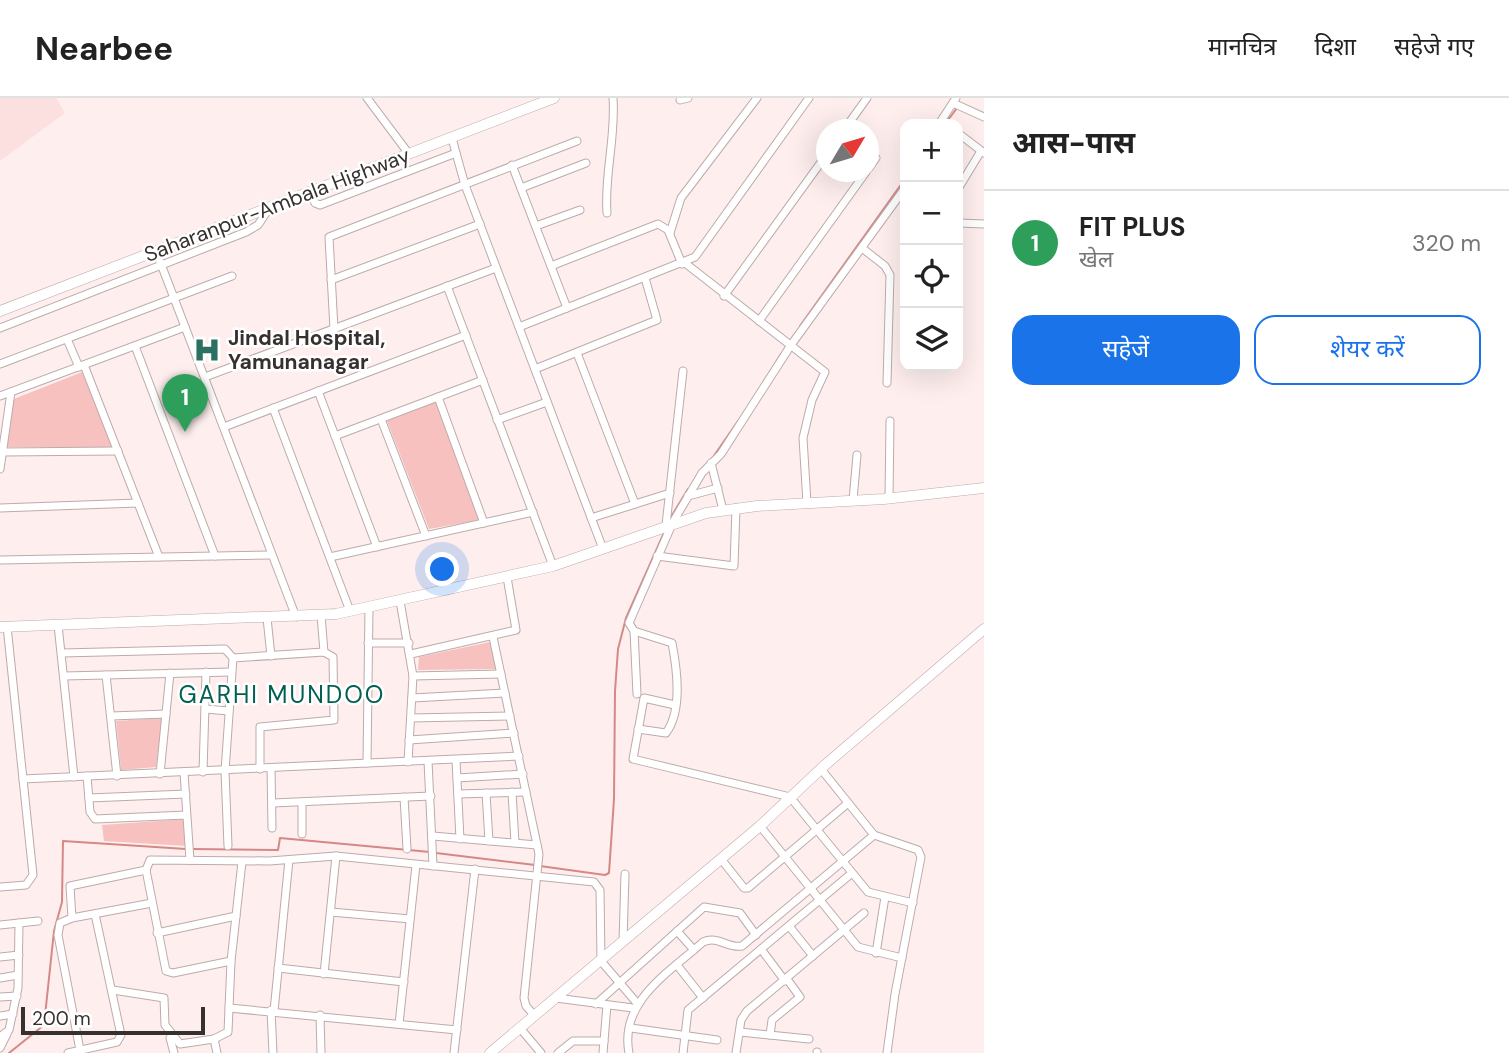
<!DOCTYPE html>
<html lang="hi">
<meta charset="utf-8">
<style>
:root{--surface:#fff;--page:#f6f6f6;--text:#222;--muted:#767676;--line:#e0e0e0;--accent:#1a73e8}
body{margin:0;font-family:"DM Sans","Noto Sans Devanagari",sans-serif;background:var(--page);color:var(--text)}
.controls{position:absolute;right:21px;top:21px;display:grid;overflow:hidden;border-radius:14px;box-shadow:0 7px 28px #0002}
.controls button{width:63px;height:63px;display:grid;place-items:center;padding:0;border:0;border-bottom:2px solid var(--line);background:var(--surface);color:var(--text);font:35px sans-serif}
.compass{position:absolute;left:816px;top:21px;width:63px;height:63px;border-radius:50%;background:var(--surface);box-shadow:0 7px 28px #0002;rotate:52deg}
.scale{position:absolute;left:21px;bottom:18px;width:184px;box-sizing:border-box;padding-left:7px;border:4px solid #36302f;border-top:0;font-size:19px;line-height:24px;white-space:nowrap;color:#36302f;-webkit-text-stroke:5px #fff;paint-order:stroke}
.you{position:absolute;left:443px;top:472px;width:24px;height:24px;margin:-18px;border:5px solid #fff;border-radius:50%;background:#1a73e8;box-shadow:0 0 0 10px #1a73e833}
.badge{display:grid;place-items:center;width:46px;height:46px;border-radius:50%;background:var(--accent);color:#fff;font-size:23px;font-weight:700}
.pin{position:absolute;translate:-50% -58px;filter:drop-shadow(0 2px 4px #0008)}
.pin::after{content:'';position:absolute;top:37px;width:24px;height:21px;background:inherit;clip-path:polygon(0 0,100% 0,50% 100%)}
.list{margin:0;padding:0;list-style:none}
h2{display:flex;justify-content:space-between;align-items:center;height:91px;margin:0;padding:0 28px;font-size:30px}
h2 small{font-size:23px;font-weight:400;color:var(--muted)}
.list li{display:grid;grid-template-columns:46px 1fr auto;gap:21px;align-items:center;box-sizing:border-box;height:105px;padding:0 28px;border-top:2px solid var(--line)}
.list b{display:block;font-size:26px;white-space:nowrap}
.list p{margin:0;font-size:23px;white-space:nowrap;color:var(--muted)}
.list em{font-size:23px;font-style:normal;color:var(--muted)}
.actions{display:flex;gap:14px;padding:21px 28px}
.actions a{flex:1;padding:16px 0;border:2px solid var(--accent);border-radius:21px;text-align:center;font-size:24px;color:var(--accent)}
.actions .main{background:var(--accent);color:#fff}
.icon{flex:none;width:38px;height:38px;fill:none;stroke:currentColor;stroke-width:2;stroke-linecap:round;stroke-linejoin:round}
.map{position:relative;flex:none;width:984px;height:955px;overflow:hidden}
header{display:flex;align-items:center;gap:42px;box-sizing:border-box;height:98px;padding:0 35px;background:var(--surface);border-bottom:2px solid var(--line)}
header strong{font-size:33px}
nav{display:flex;gap:38px;margin-inline-start:auto;font-size:24px}
main{display:flex}
aside{flex:1;background:var(--surface)}
.map>svg:first-child{display:block}
.built{fill:#fce0df}
.green{fill:#f7c1bf}
.lines{fill:none;stroke-linecap:round;stroke-linejoin:round}
.stream{stroke:#d48987;stroke-width:2}
.street-casing{stroke:#bcabaa;stroke-width:9}
.secondary-casing{stroke:#bcabaa;stroke-width:11}
.street{stroke:#fff;stroke-width:7}
.secondary{stroke:#fff;stroke-width:10}
.labels{text-anchor:middle;stroke-width:5;stroke-linejoin:round;paint-order:stroke}
.street-label{font-size:21px;fill:#36302f;stroke:#fff}
.poi-label{font-size:21px;font-weight:bold;fill:#36302f;stroke:#fff;text-anchor:start}
.quarter-label{font-size:24px;letter-spacing:2px;fill:#026052;stroke:#fff}
</style>
<header>
<strong>Nearbee</strong>
<nav><a>मानचित्र</a><a>दिशा</a><a>सहेजे गए</a></nav>
</header>
<main>
<div class="map">
<svg width="984" height="955" viewBox="0 0 984 955">
<rect width="100%" height="100%" fill="#feefee"/>
<path class="built" d="M0 0H56L65 15 0 63Z"/>
<g class="green">
<path d="M82 274 112 349H7L14 301Z"/>
<path d="M436 304 480 422 429 431 387 323Z"/>
<path d="M490 544 496 571 418 572 419 559Z"/>
<path d="M162 620 156 669 121 672 116 623Z"/>
<path d="M187 721V748L104 743 102 727Z"/>
</g>
<g class="lines">
<g class="stream">
<path d="M945 26 957 10"/>
<path d="M800 228 905 81"/>
<path d="M775 266 781 256"/>
<path d="M711 362 738 323"/>
<path d="M671 419 688 391"/>
<path d="M192 751 278 752 280 740 430 754"/>
<path d="M436 755 535 767"/>
<path d="M540 768 605 777 609 775 614 701 615 593 618 551 626 520 663 437"/>
<path d="M9 955 44 927 54 833 62 804 63 743 186 751"/>
</g>
<defs>
<g id="street">
<path d="M367 0 409 56"/>
<path d="M680 2 688 0"/>
<path d="M953 5 984 19"/>
<path d="M939 26 956 0"/>
<path d="M844 32 867 0"/>
<path d="M958 35 984 55"/>
<path d="M456 55 465 87 603 451"/>
<path d="M512 67 567 210"/>
<path d="M869 70 876 60"/>
<path d="M521 90 586 65"/>
<path d="M958 91 981 53"/>
<path d="M311 94 315 105 320 107 456 55 452 40"/>
<path d="M607 115C604 76 616 40 613 0"/>
<path d="M959 125 984 126"/>
<path d="M536 128 580 112"/>
<path d="M670 135 681 100 757 0"/>
<path d="M862 150 885 168 890 177 887 285"/>
<path d="M156 153 296 519"/>
<path d="M685 165 825 274 812 302 803 340 807 405"/>
<path d="M551 168 658 126 668 132 682 166"/>
<path d="M331 182 480 126"/>
<path d="M447 188 553 468"/>
<path d="M724 198 827 56"/>
<path d="M759 223 866 74"/>
<path d="M519 229 695 159 809 0"/>
<path d="M0 230 246 134 258 127 270 109"/>
<path d="M334 231 329 139 577 43"/>
<path d="M67 241 79 269"/>
<path d="M135 248 215 458"/>
<path d="M577 255 635 406"/>
<path d="M0 266 232 178"/>
<path d="M84 267 159 459"/>
<path d="M535 271 657 222 645 180"/>
<path d="M205 279 496 170"/>
<path d="M318 293 377 449"/>
<path d="M0 298 185 229"/>
<path d="M438 299 484 425"/>
<path d="M273 310 350 513"/>
<path d="M381 321 426 438"/>
<path d="M497 322 547 304"/>
<path d="M224 329 466 237"/>
<path d="M335 338 483 282"/>
<path d="M2 354 118 353"/>
<path d="M711 365 723 412"/>
<path d="M0 371 11 294"/>
<path d="M688 398 718 390"/>
<path d="M889 401 890 323"/>
<path d="M853 402 857 357"/>
<path d="M0 410 138 405"/>
<path d="M591 420 670 395"/>
<path d="M666 427 683 273"/>
<path d="M657 458 734 468 736 410"/>
<path d="M330 459 533 414"/>
<path d="M0 462 272 457"/>
<path d="M400 503 413 578 408 664"/>
<path d="M321 517 324 554"/>
<path d="M267 520 271 558"/>
<path d="M58 527 74 679"/>
<path d="M634 533 637 596"/>
<path d="M493 539 539 756 524 900 526 908 535 918"/>
<path d="M368 545H409"/>
<path d="M62 555 225 551 233 560 225 673 228 748"/>
<path d="M411 556 516 532 507 479"/>
<path d="M233 560 324 554 333 559 334 622 260 629V671"/>
<path d="M106 577 117 678"/>
<path d="M64 578 231 574"/>
<path d="M413 578 501 576"/>
<path d="M412 600 505 595"/>
<path d="M675 607 644 600 633 661 790 699 868 794 913 805"/>
<path d="M205 611 229 613"/>
<path d="M111 618 166 616"/>
<path d="M411 620 510 618"/>
<path d="M638 631 666 635C683 612 677 571 672 545L634 533 629 525 673 424 702 375 721 356 791 247 905 90"/>
<path d="M409 642 514 635"/>
<path d="M456 662 460 741"/>
<path d="M428 663 433 768"/>
<path d="M367 665 369 509"/>
<path d="M271 670 272 730"/>
<path d="M821 671 874 737 918 752 921 759 895 896 887 955"/>
<path d="M203 674 206 574"/>
<path d="M184 675 190 762"/>
<path d="M160 676 170 575"/>
<path d="M87 678 90 714 95 721 186 717"/>
<path d="M457 680 523 676"/>
<path d="M23 681 519 658"/>
<path d="M512 694 515 745"/>
<path d="M486 695 489 743"/>
<path d="M458 696 526 694"/>
<path d="M404 699 407 751"/>
<path d="M89 700 186 696"/>
<path d="M273 705 431 698"/>
<path d="M760 728 858 849 902 860"/>
<path d="M302 736V704"/>
<path d="M433 738 537 747"/>
<path d="M721 761 744 790H748L848 705"/>
<path d="M0 789 26 787 33 777 7 528"/>
<path d="M331 814 410 821"/>
<path d="M72 820 70 788 146 772"/>
<path d="M0 827 38 823"/>
<path d="M789 828 813 858"/>
<path d="M677 833 694 852"/>
<path d="M157 835 236 818"/>
<path d="M623 844 625 776"/>
<path d="M761 851 785 883"/>
<path d="M876 855 885 799"/>
<path d="M0 859 19 857"/>
<path d="M231 863 173 875 166 873 146 772 150 762 269 763 336 758 594 784 600 792 601 863 636 904"/>
<path d="M677 867 703 900"/>
<path d="M278 870 404 884"/>
<path d="M324 876 336 758"/>
<path d="M0 880 18 877"/>
<path d="M113 892 164 900 165 927 180 946 214 941 228 934 231 863 242 764"/>
<path d="M0 899 17 898"/>
<path d="M556 900 633 910"/>
<path d="M596 906 704 809 740 815 756 837"/>
<path d="M229 910 457 932"/>
<path d="M271 912 273 955"/>
<path d="M274 913 289 762"/>
<path d="M320 917 321 955"/>
<path d="M0 918 13 916"/>
<path d="M399 926 416 767"/>
<path d="M520 930 541 955"/>
<path d="M631 930 717 942"/>
<path d="M740 934 809 941"/>
<path d="M770 937 772 922 800 899 787 881"/>
<path d="M0 939 9 932 18 890 19 825"/>
<path d="M170 940 174 955"/>
<path d="M214 941 217 955"/>
<path d="M0 950 7 936"/>
<path d="M80 952 58 837 60 825 72 820 152 805"/>
<path d="M68 955 117 944 121 937 95 816"/>
<path d="M454 955 475 771"/>
<path d="M558 955 573 943H604"/>
<path d="M603 955 607 907"/>
<path d="M629 955C619 903 670 874 703 844 718 837 728 851 742 848L874 737"/>
<path d="M683 955 688 912 852 775"/>
<path d="M736 955 741 922 747 913 864 815"/>
<path d="M817 955V954"/>
</g>
<g id="secondary">
<path d="M0 213 554 0"/>
<path d="M0 529 336 516 553 468 706 415 757 408 884 401 984 390"/>
<path d="M490 955 760 728 825 667 984 531"/>
</g>
</defs>
<use href="#street" class="street-casing"/>
<use href="#secondary" class="secondary-casing"/>
<use href="#street" class="street"/>
<use href="#secondary" class="secondary"/>
</g>
<defs>
<symbol id="hospital-bare" viewBox="-9 -9 18 18"><path d="M-5-5h3v3.5h4V-5h3V5h-3V1.5h-4V5h-3Z" fill="#2c7062" stroke="#fff" stroke-width="2.5" paint-order="stroke"/></symbol>
</defs>
<g fill-rule="evenodd">
<use href="#hospital-bare" x="188" y="233" width="38" height="38"/>
</g>
<g class="labels">
<g class="street-label">
<text transform="translate(277 107) rotate(-21)" y="7">Saharanpur-Ambala Highway</text>
</g>
<g class="poi-label">
<text x="228" y="247">Jindal Hospital,<tspan x="228" dy="24">Yamunanagar</tspan></text>
</g>
<g class="quarter-label">
<text x="282" y="605">GARHI MUNDOO</text>
</g>
</g>
</svg>
<div class="controls">
<button>+</button>
<button>−</button>
<button><svg class="icon" aria-label="locate" viewBox="0 0 24 24"><circle cx="12" cy="12" r="6"/><path d="M12 2v4M12 18v4M2 12h4M18 12h4"/></svg></button>
<button><svg class="icon" aria-label="layers" viewBox="0 0 24 24"><path d="M12 4l9 5-9 5-9-5zM3 14l9 5 9-5"/></svg></button>
</div>
<svg class="compass" viewBox="-18 -18 36 36"><path d="M0-13l5 13h-10z" fill="#e53935"/><path d="M0 13l5-13h-10z" fill="#767676"/></svg>
<div class="scale">200 m</div>
<div class="you"></div>
<div class="pin badge" style="left:185px;top:334px;background:#2e9e5b">1</div>
</div>
<aside>
<h2>आस-पास<small></small></h2>
<ul class="list">
<li><span class="badge" style="background:#2e9e5b">1</span><div><b>FIT PLUS</b><p>खेल</p></div><em>320 m</em></li>
</ul>
<div class="actions"><a class="main">सहेजें</a><a>शेयर करें</a></div>
</aside>
</main>
